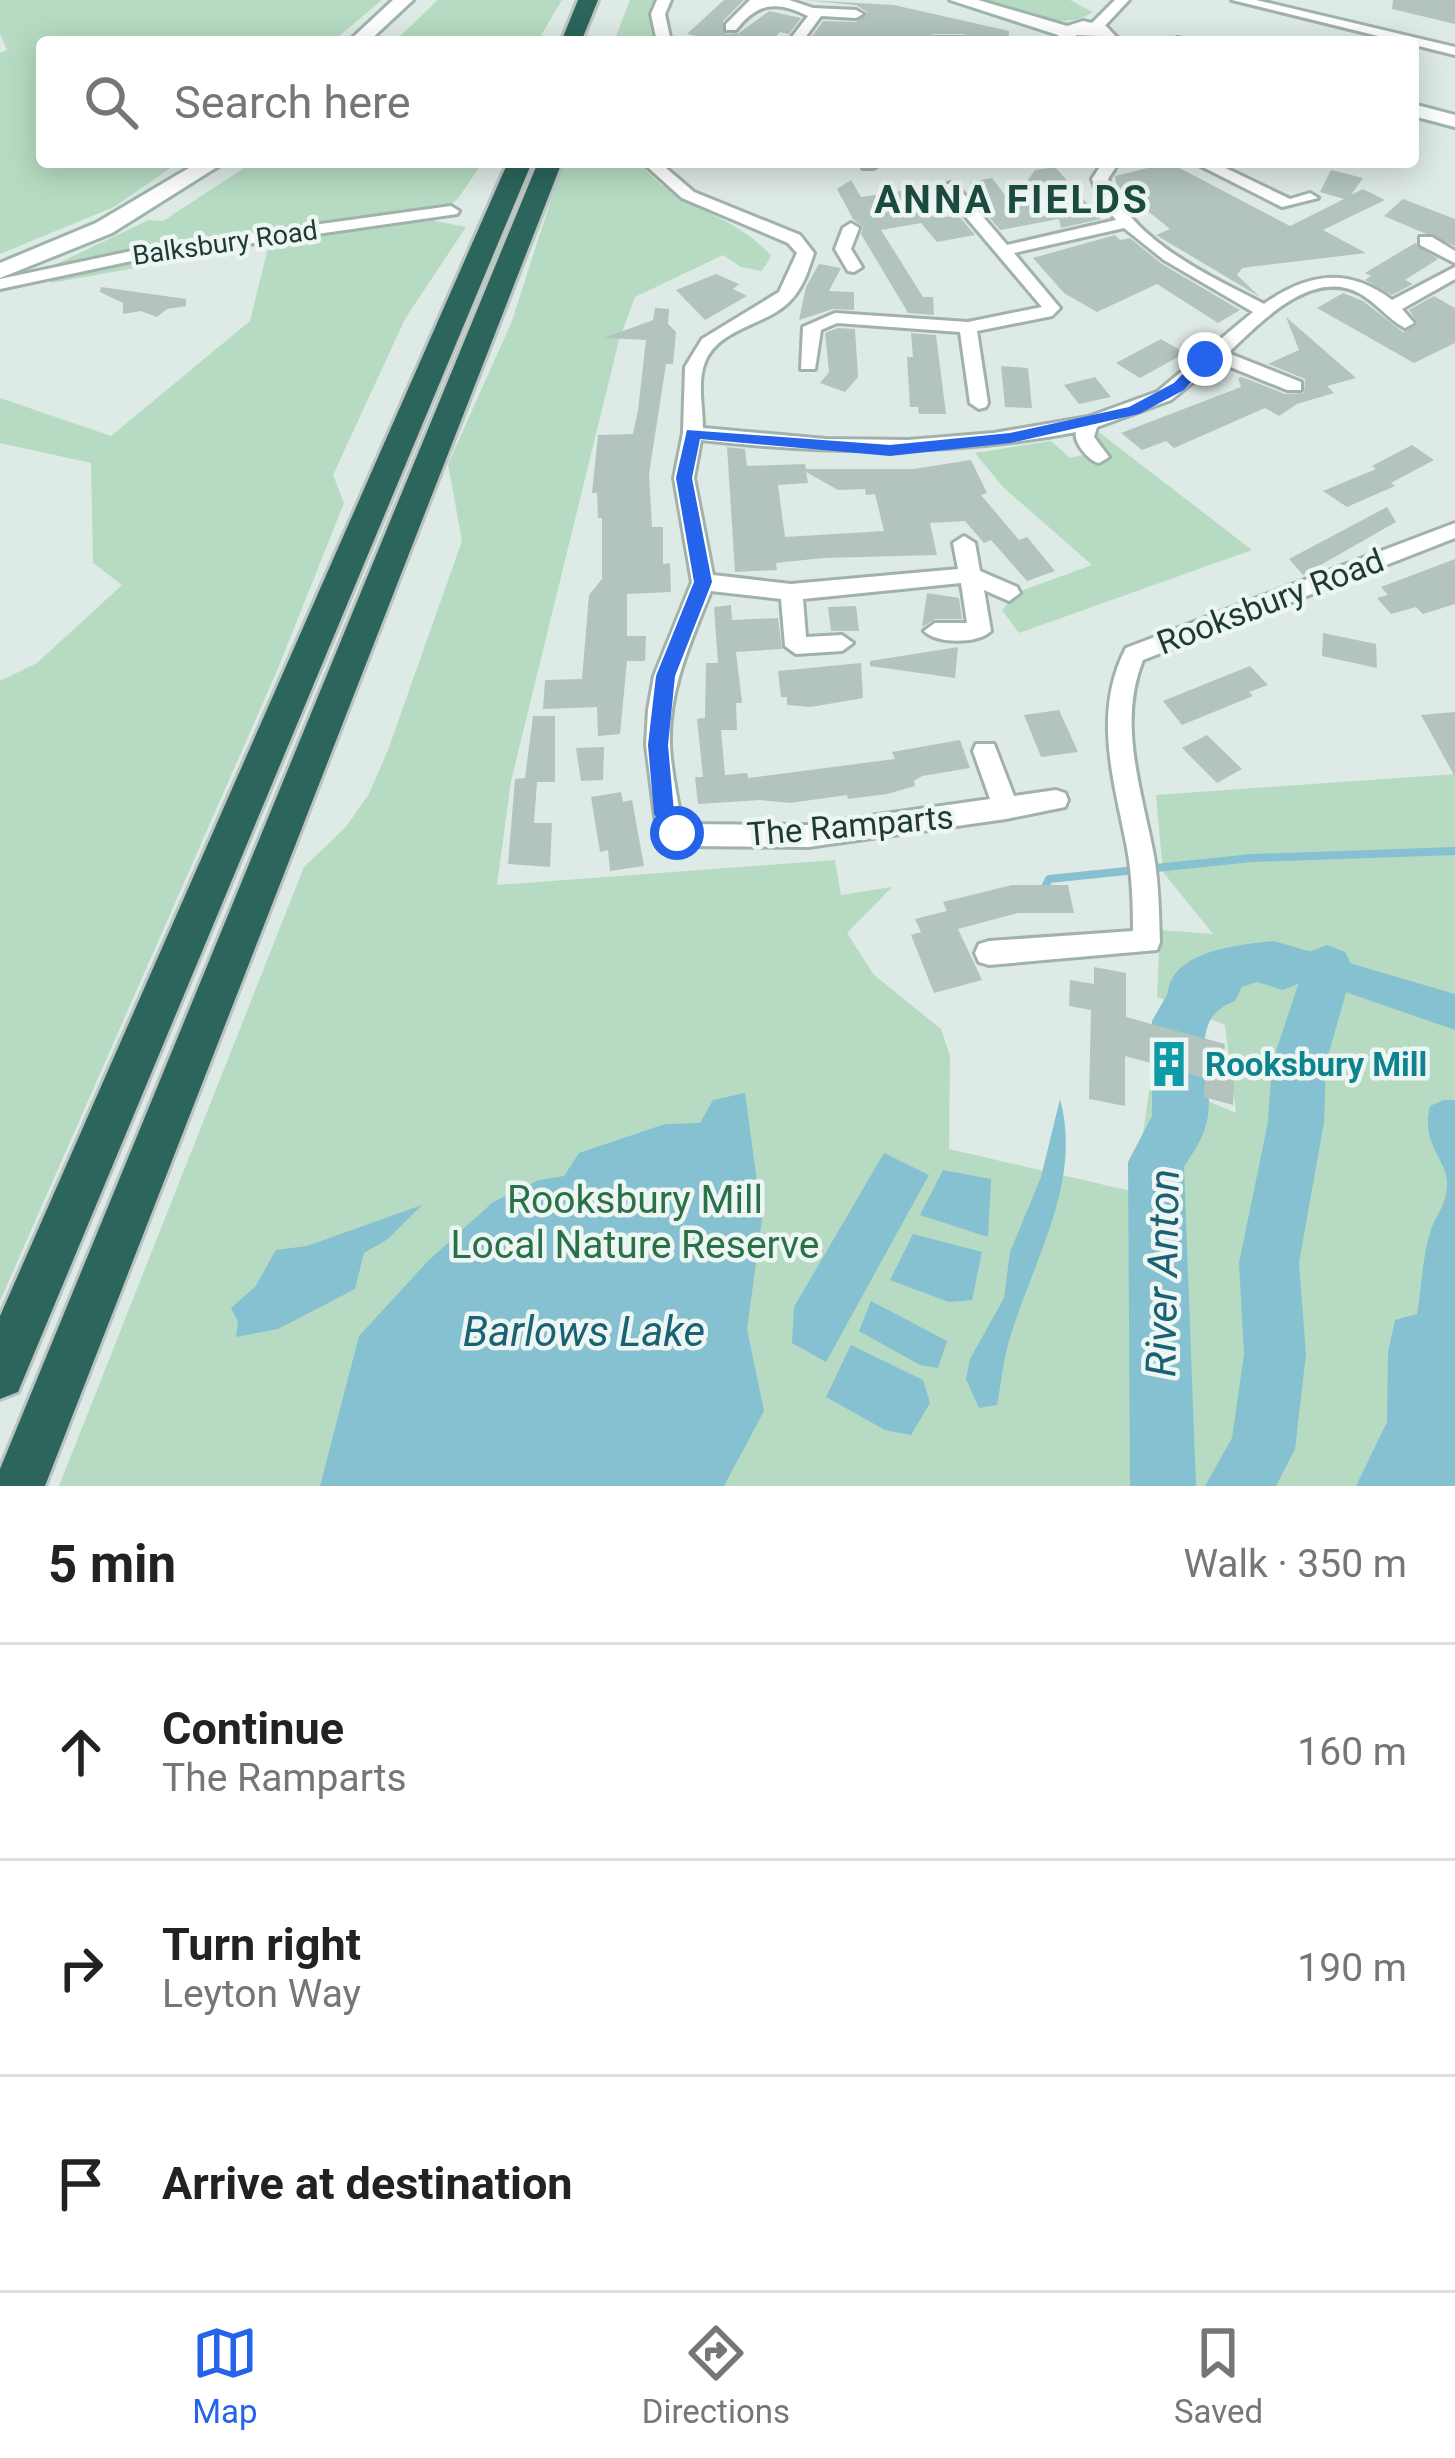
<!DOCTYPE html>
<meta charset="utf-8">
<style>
:root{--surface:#fff;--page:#f2f2f2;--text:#222;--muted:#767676;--line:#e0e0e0;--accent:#2563eb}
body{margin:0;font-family:Roboto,sans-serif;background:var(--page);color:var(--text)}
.stop{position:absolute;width:36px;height:36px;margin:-27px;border:9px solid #2563eb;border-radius:50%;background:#fff}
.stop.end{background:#2563eb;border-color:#fff;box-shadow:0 3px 12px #0008}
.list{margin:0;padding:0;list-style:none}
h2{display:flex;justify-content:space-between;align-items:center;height:156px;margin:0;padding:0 48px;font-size:51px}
h2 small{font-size:39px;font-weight:400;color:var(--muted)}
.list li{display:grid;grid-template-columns:78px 1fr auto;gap:36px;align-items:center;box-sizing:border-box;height:216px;padding:0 48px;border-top:3px solid var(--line)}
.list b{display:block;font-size:45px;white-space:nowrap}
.list p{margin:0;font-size:39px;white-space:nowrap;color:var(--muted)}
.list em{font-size:39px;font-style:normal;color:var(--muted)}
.icon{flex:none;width:66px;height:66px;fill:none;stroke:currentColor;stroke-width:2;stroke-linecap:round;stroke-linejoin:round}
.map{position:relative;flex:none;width:1455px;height:1486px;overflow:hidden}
.search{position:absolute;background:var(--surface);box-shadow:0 6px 30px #0003;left:36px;right:36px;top:36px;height:132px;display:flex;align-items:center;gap:30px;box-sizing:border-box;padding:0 42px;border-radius:12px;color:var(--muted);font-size:45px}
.sheet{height:804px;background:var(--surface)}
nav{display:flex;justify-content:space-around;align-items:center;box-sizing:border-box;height:168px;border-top:3px solid var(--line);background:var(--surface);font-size:33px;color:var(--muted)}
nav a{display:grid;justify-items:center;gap:6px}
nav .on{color:var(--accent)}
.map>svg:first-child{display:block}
.green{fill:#b6dbc2}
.water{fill:#85c1d0}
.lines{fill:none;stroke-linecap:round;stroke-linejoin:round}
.stream{stroke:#85c1d0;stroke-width:8}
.river{fill:#85c1d0;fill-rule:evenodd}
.building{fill:#b3c4be;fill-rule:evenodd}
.street-casing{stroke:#a1b1ac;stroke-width:6}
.secondary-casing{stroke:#9db5ad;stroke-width:6}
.highway-casing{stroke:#bcc4c2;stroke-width:6}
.street{fill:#fff;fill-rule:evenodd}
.secondary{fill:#fff;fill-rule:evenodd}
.highway{fill:#2b655b;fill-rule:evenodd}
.route{fill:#2563eb}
.labels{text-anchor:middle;stroke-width:9;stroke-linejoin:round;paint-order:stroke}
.far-street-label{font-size:27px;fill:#1f3933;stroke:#eef6f3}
.street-label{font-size:33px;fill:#1f3933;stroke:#eef6f3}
.culture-label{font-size:33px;font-weight:bold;fill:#0d838f;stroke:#eef6f3;text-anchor:start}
.far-district-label{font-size:39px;font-weight:bold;letter-spacing:3px;fill:#1c4b41;stroke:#eef6f3}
.near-park-label{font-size:39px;fill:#2a7048;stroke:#eef6f3}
.near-water-label{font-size:42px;font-style:italic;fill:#1a6174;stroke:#eef6f3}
</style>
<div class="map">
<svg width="1455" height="1486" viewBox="0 0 1455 1486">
<rect width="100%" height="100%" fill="#deeae5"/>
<g class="green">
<path d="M0 0H382L332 42H42V162H179L114 207 0 254V53L7 50 0 34Z"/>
<path d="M438 0H562L537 42H394Z"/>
<path d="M630 0H660L658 42H614Z"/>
<path d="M978 0H1070L1093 12C1061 34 1013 9 978 0Z"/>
<path d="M253 162H483L459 197 435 221 466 227 405 319 333 475 344 503 277 671 0 1301V681L37 663 122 585 93 563 91 463 0 443V398L111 436 250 321 269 244 51 283 52 266 149 220 163 221Z"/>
<path d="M563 162H639C673 208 735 213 771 256L762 271 741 267 723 255 635 297 619 340 511 781 497 885 835 860 841 895 892 887 847 933 874 975 941 1029 950 1056 949 1149 1135 1192 1151 1077 1236 1113 1225 1025 1157 997 1160 930 1213 934 1163 872 1156 795 1455 774V1486H59L304 867 345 828 369 794 388 750 462 541 448 464 512 321Z"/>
<path d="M1100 433 1252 550 1019 633 1002 610 1018 592 1092 565 1003 487 975 453 1051 441 1070 458 1098 451 1092 435Z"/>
</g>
<g class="water">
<path d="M1274 941 1455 994V1030L1331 987 1300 983 1283 990 1257 982 1204 999 1187 1025 1166 1016C1167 1004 1166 988 1173 977 1190 949 1244 944 1274 941Z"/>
<path d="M745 1093 762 1219 747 1329 764 1411 724 1486H320L359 1336 428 1261 493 1202 539 1180 564 1176 579 1153 665 1124 700 1123 713 1100Z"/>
<path d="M1060 1099C1083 1183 1032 1262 1009 1341 1003 1362 1001 1384 997 1405L979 1408 966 1379 970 1359 1004 1298 1010 1252 1041 1177Z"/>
<path d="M1444 1100H1455V1486H1356L1387 1422 1388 1352 1395 1320 1417 1314C1422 1287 1422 1256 1431 1230 1436 1215 1447 1203 1447 1186 1449 1160 1420 1146 1430 1106Z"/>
<path d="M884 1153 929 1175 826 1362 792 1343 794 1307Z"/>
<path d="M943 1170 991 1179 988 1237 920 1215Z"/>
<path d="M422 1205 388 1239 364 1253 355 1289 278 1329 236 1337 238 1322 231 1308 255 1287 276 1250 307 1246Z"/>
<path d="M913 1234 982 1252 972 1300 949 1302 890 1280Z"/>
<path d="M871 1301 947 1341 938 1368 920 1365 859 1331Z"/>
<path d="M851 1345 923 1380 930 1403 911 1435 885 1430 826 1397Z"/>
</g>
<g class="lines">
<path class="stream" d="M1046 885 1049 879 1252 858 1455 851"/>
<g class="river">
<path d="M1327 945 1345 952 1353 968 1326 1063 1324 1122 1299 1263 1306 1354 1295 1449 1276 1486H1205L1232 1438 1244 1354 1239 1263 1268 1122 1272 1063 1309 952Z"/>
<path d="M1217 961 1235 967 1243 984 1235 1001C1180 1021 1219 1081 1206 1125 1202 1140 1192 1154 1184 1167L1196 1486H1130L1128 1162 1152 1116V1021L1180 972Z"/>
</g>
</g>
<g class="building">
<path d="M724 0H744L723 21 726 34 739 33 769 11 801 18 789 34 780 32 770 42H725L687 34Z"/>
<path d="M803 0 894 5 1009 31 1008 42H975L964 34H933L922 42 811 38 823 21 856 22 867 12 856 5Z"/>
<path d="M1393 0H1455V24L1392 9Z"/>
<path d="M1153 162H1168L1290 226 1344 199 1320 192 1331 170 1363 178 1351 195 1363 189 1385 200 1323 230 1366 253 1242 268 1237 275 1260 297 1156 235 1170 229 1117 186 1115 176 1152 167Z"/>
<path d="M1055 167 1101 219 1061 228 1059 219 1000 230 983 210 989 209 970 182 992 178 1011 203 1035 170Z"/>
<path d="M851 180 861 197 921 188 935 208 946 217 958 215 975 235 937 242 921 223 881 230 923 297H933L934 315 908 313 904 306 861 234 863 227 853 219 837 189Z"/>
<path d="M1403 199 1455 219V246L1384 216Z"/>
<path d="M1115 235 1120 240 1130 238 1162 264 1240 310 1218 323 1157 284 1097 312 1064 293 1033 258Z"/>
<path d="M1415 243 1438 259 1405 280 1413 284 1392 295 1365 280 1371 276 1365 273Z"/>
<path d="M819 264 841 268 829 291 854 292V310L833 309 799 320 806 287Z"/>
<path d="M716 274 739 284 733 289 747 296 705 320 676 290Z"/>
<path d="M101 287 186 299V306L167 309 157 317 141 311 123 314V303L100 292Z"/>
<path d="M1343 293 1363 301 1403 332 1418 324 1409 310 1434 296 1455 308V343L1414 363 1317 308Z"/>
<path d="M655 308 669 309 668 324 676 332 673 364H666L649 474 652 527H663V564L670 563 671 592 627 594V636H646L645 661H627L620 734 598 736 597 707 543 709 545 680 582 679 589 595 602 579V518H598L597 493H592L598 435 633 434 638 410 646 340 604 338 653 320Z"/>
<path d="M1286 317 1356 378 1327 386 1334 393 1297 404 1279 416 1265 408 1174 448 1166 441 1142 450 1121 433 1241 387 1238 378 1242 377 1285 394 1304 393 1305 379 1268 364 1299 350Z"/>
<path d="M838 328 855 329 858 377 845 392 820 383 829 372 825 333Z"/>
<path d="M911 333 936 335 946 414H919L918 407H910L907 357H913Z"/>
<path d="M1161 339 1185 353 1140 378 1116 363Z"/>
<path d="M1001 366 1028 368 1032 408 1005 407Z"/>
<path d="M1095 377 1111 397 1079 404 1064 385Z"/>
<path d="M1412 445 1434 460 1391 483 1395 486 1347 507 1323 491 1376 469 1372 466Z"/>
<path d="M727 447 745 449 747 466 805 464 806 469H913L971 460 987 493 981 495 1019 540 1027 537 1055 571 1027 581 991 540 984 543 965 521 930 523 937 555 823 558 776 563 777 570 735 572ZM806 472 838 490 865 489 866 495 875 494 884 531 785 537 778 485 808 483Z"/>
<path d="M1387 507 1396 522 1303 575 1289 559Z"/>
<path d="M1455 559V604L1423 614 1416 607 1391 614 1377 598 1388 595 1381 587Z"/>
<path d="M927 593 959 598 962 619H935L922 627Z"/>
<path d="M731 605 732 620 778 618 782 649 736 652 742 703H736L737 730H721L725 775 747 773 748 778 895 759 892 752 960 740 970 768 922 776 914 781 915 786 887 794 848 799 847 795 790 803 760 800 698 804 695 777H703L697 719 705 718 706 663H718L714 607Z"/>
<path d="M856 606 859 631H831L828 607Z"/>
<path d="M1323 633 1376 644 1377 668 1322 656Z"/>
<path d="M958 647 955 678 870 666V661Z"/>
<path d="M861 663 863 698 811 707 787 705V697H781L778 671Z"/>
<path d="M1250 666 1268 685 1249 692 1253 696 1182 725 1163 701Z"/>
<path d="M1059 710 1078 752 1041 757 1024 715Z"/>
<path d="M1455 712V777L1421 715Z"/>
<path d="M533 716H555V782H537L534 823H552L550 867 508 864 515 779 525 778Z"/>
<path d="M1207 735 1242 769 1217 783 1182 748Z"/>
<path d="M604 747 603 780 581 781 576 748Z"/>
<path d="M621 792 623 802 632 800 644 866 610 871 608 850 600 852 591 797Z"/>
<path d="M1012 885H1068L1074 913H1018L958 929 982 980 934 993 911 935 921 932 915 919 947 911 943 902Z"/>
<path d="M1094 967 1126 973V1017L1225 1044 1223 1065 1235 1068 1233 1105 1204 1097 1205 1078 1125 1056V1106L1089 1099 1091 1010 1069 1006 1070 980 1094 984Z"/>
</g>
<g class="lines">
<defs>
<g id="street">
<path d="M657 0H671L665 14 671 42H657L651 14Z"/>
<path d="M750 0H789L813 8 856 10 863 14 856 18 821 16 802 42H788L808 16C776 0 757 3 736 30H726V24Z"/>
<path d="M1115 0H1129L1100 31H1090V25Z"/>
<path d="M1232 0H1256L1455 47V55Z"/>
<path d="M933 38H964L971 42H926Z"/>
<path d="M1177 38 1198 42H1170Z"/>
<path d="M642 162H659L694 192 800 235 814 253C808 271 803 289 788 303 764 326 719 328 705 362 697 382 703 407 703 428L826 439 908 440 994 433 1088 417 1157 392 1253 312 1164 260 1124 228 1014 253 1060 308 1052 316 977 331 988 403 986 407 979 409 970 403 960 332 837 323 821 330 815 369H801L803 327 835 313 968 322 1042 307 944 191 942 188 950 183 956 185 1007 245 1116 220 1099 199 1092 179 1103 162H1119L1108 179C1131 241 1208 275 1264 304 1308 273 1348 267 1392 300L1455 267V279L1402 309 1414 323 1405 328C1389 320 1377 303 1359 293 1311 268 1261 322 1228 353L1301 382V390H1287L1218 362 1171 400 1097 427 1094 437 1109 457 1099 463C1089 461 1073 442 1076 432 950 456 829 454 701 440L694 478 713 575 791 584 958 569 953 543 964 536 975 543 980 571 1017 587 1020 593 1009 601 984 590 991 631C978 644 937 644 924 631L935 623H967L961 583 803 599 806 637 842 635 853 643 842 651 796 654 785 646 781 599 711 591C691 641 668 690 670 745 671 770 677 795 681 820L685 824 808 825 990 799 973 751 976 744H994L1014 796 1056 790 1065 793 1068 800 1065 807 1006 819 808 847 690 846 669 840 656 824 646 745 648 710 654 676 692 582 674 478 683 433 685 367 702 339 779 292 797 253 788 243 682 198Z"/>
<path d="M862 162H884L873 168H863Z"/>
<path d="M1193 162H1213L1290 199 1310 193 1318 198 1282 207Z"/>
<path d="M451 206 459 211 457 214 141 259 0 289V279L141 249Z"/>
<path d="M851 223 859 228 851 249 862 267 854 272 848 271 835 249 843 228Z"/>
<path d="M1420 237H1432L1455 251V263L1420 245Z"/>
<path d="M1455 523V538L1143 660C1117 724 1142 791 1154 856 1159 885 1159 913 1160 942L1157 950 989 965 979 962 975 953 979 944 989 941 1133 931C1133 903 1132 875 1127 848 1114 780 1092 713 1126 648Z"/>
</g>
<g id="secondary">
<path d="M393 0H413L368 42H348Z"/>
<path d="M950 0H978L1067 26 1083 21 1106 26 1121 42H1103L1099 36 1076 35 1079 42H1061L1058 35Z"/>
<path d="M1413 104 1455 115V127L1413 116Z"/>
<path d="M199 162H225L112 233 0 278V263L96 223Z"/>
</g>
<g id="highway">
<path d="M578 0H598L581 42H561Z"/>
<path d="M508 162H532L18 1392 0 1399V1316Z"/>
<path d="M538 162H562L45 1486H0V1469Z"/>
</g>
</defs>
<use href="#street" class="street-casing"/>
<use href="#secondary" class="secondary-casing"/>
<use href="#highway" class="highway-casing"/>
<use href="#street" class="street"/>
<use href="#secondary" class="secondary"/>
<use href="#highway" class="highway"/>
</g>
<path class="route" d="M1200 356 1212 359 1184 390 1139 414 1010 443 890 456 700 439 692 478 712 582 675 676 668 745 674 812 688 833 685 839H670L654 814 648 745 656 676 694 582 676 478 687 430 890 445 1010 433 1129 407 1174 383Z"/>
<defs>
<symbol id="building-bare" viewBox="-9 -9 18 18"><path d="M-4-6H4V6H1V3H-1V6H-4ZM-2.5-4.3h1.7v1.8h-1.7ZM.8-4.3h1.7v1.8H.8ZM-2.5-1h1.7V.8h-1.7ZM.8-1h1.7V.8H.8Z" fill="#0f9aa8" stroke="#eef6f3" stroke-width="2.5" paint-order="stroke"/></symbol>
</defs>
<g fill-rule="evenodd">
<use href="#building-bare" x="1136" y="1031" width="66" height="66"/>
</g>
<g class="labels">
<g class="far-street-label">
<text transform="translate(225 243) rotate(-8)" y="9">Balksbury Road</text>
</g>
<g class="street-label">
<text transform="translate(1270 601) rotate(-21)" y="12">Rooksbury Road</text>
<text transform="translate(850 825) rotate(-5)" y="12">The Ramparts</text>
</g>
<g class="culture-label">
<text x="1205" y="1076">Rooksbury Mill</text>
</g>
<g class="far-district-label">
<text x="1012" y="213">ANNA FIELDS</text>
</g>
<g class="near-park-label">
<text x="635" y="1213">Rooksbury Mill<tspan x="635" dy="45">Local Nature Reserve</tspan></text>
</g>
<g class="near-water-label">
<text transform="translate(1162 1273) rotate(-89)" y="15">River Anton</text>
<text x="584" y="1346">Barlows Lake</text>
</g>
</g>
</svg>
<div class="stop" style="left:677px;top:833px"></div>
<div class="stop end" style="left:1205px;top:359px"></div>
<div class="search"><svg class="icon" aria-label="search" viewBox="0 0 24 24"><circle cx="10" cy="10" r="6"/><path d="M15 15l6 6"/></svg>Search here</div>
</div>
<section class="sheet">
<h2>5 min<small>Walk · 350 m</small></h2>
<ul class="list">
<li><svg class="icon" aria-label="ahead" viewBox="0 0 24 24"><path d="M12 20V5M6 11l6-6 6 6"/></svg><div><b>Continue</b><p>The Ramparts</p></div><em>160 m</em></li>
<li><svg class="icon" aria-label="right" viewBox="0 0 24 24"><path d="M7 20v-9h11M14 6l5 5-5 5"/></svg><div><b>Turn right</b><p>Leyton Way</p></div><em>190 m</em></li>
<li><svg class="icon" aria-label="arrive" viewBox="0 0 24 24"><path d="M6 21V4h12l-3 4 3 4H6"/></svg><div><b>Arrive at destination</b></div></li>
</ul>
</section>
<nav>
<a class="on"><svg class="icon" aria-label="map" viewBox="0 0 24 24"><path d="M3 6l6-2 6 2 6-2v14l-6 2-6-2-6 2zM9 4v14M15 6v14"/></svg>Map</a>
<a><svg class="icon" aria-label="directions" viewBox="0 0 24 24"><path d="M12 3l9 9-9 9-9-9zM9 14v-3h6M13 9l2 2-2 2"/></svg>Directions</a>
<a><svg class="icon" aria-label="saved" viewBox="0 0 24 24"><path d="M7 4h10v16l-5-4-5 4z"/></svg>Saved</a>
</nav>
